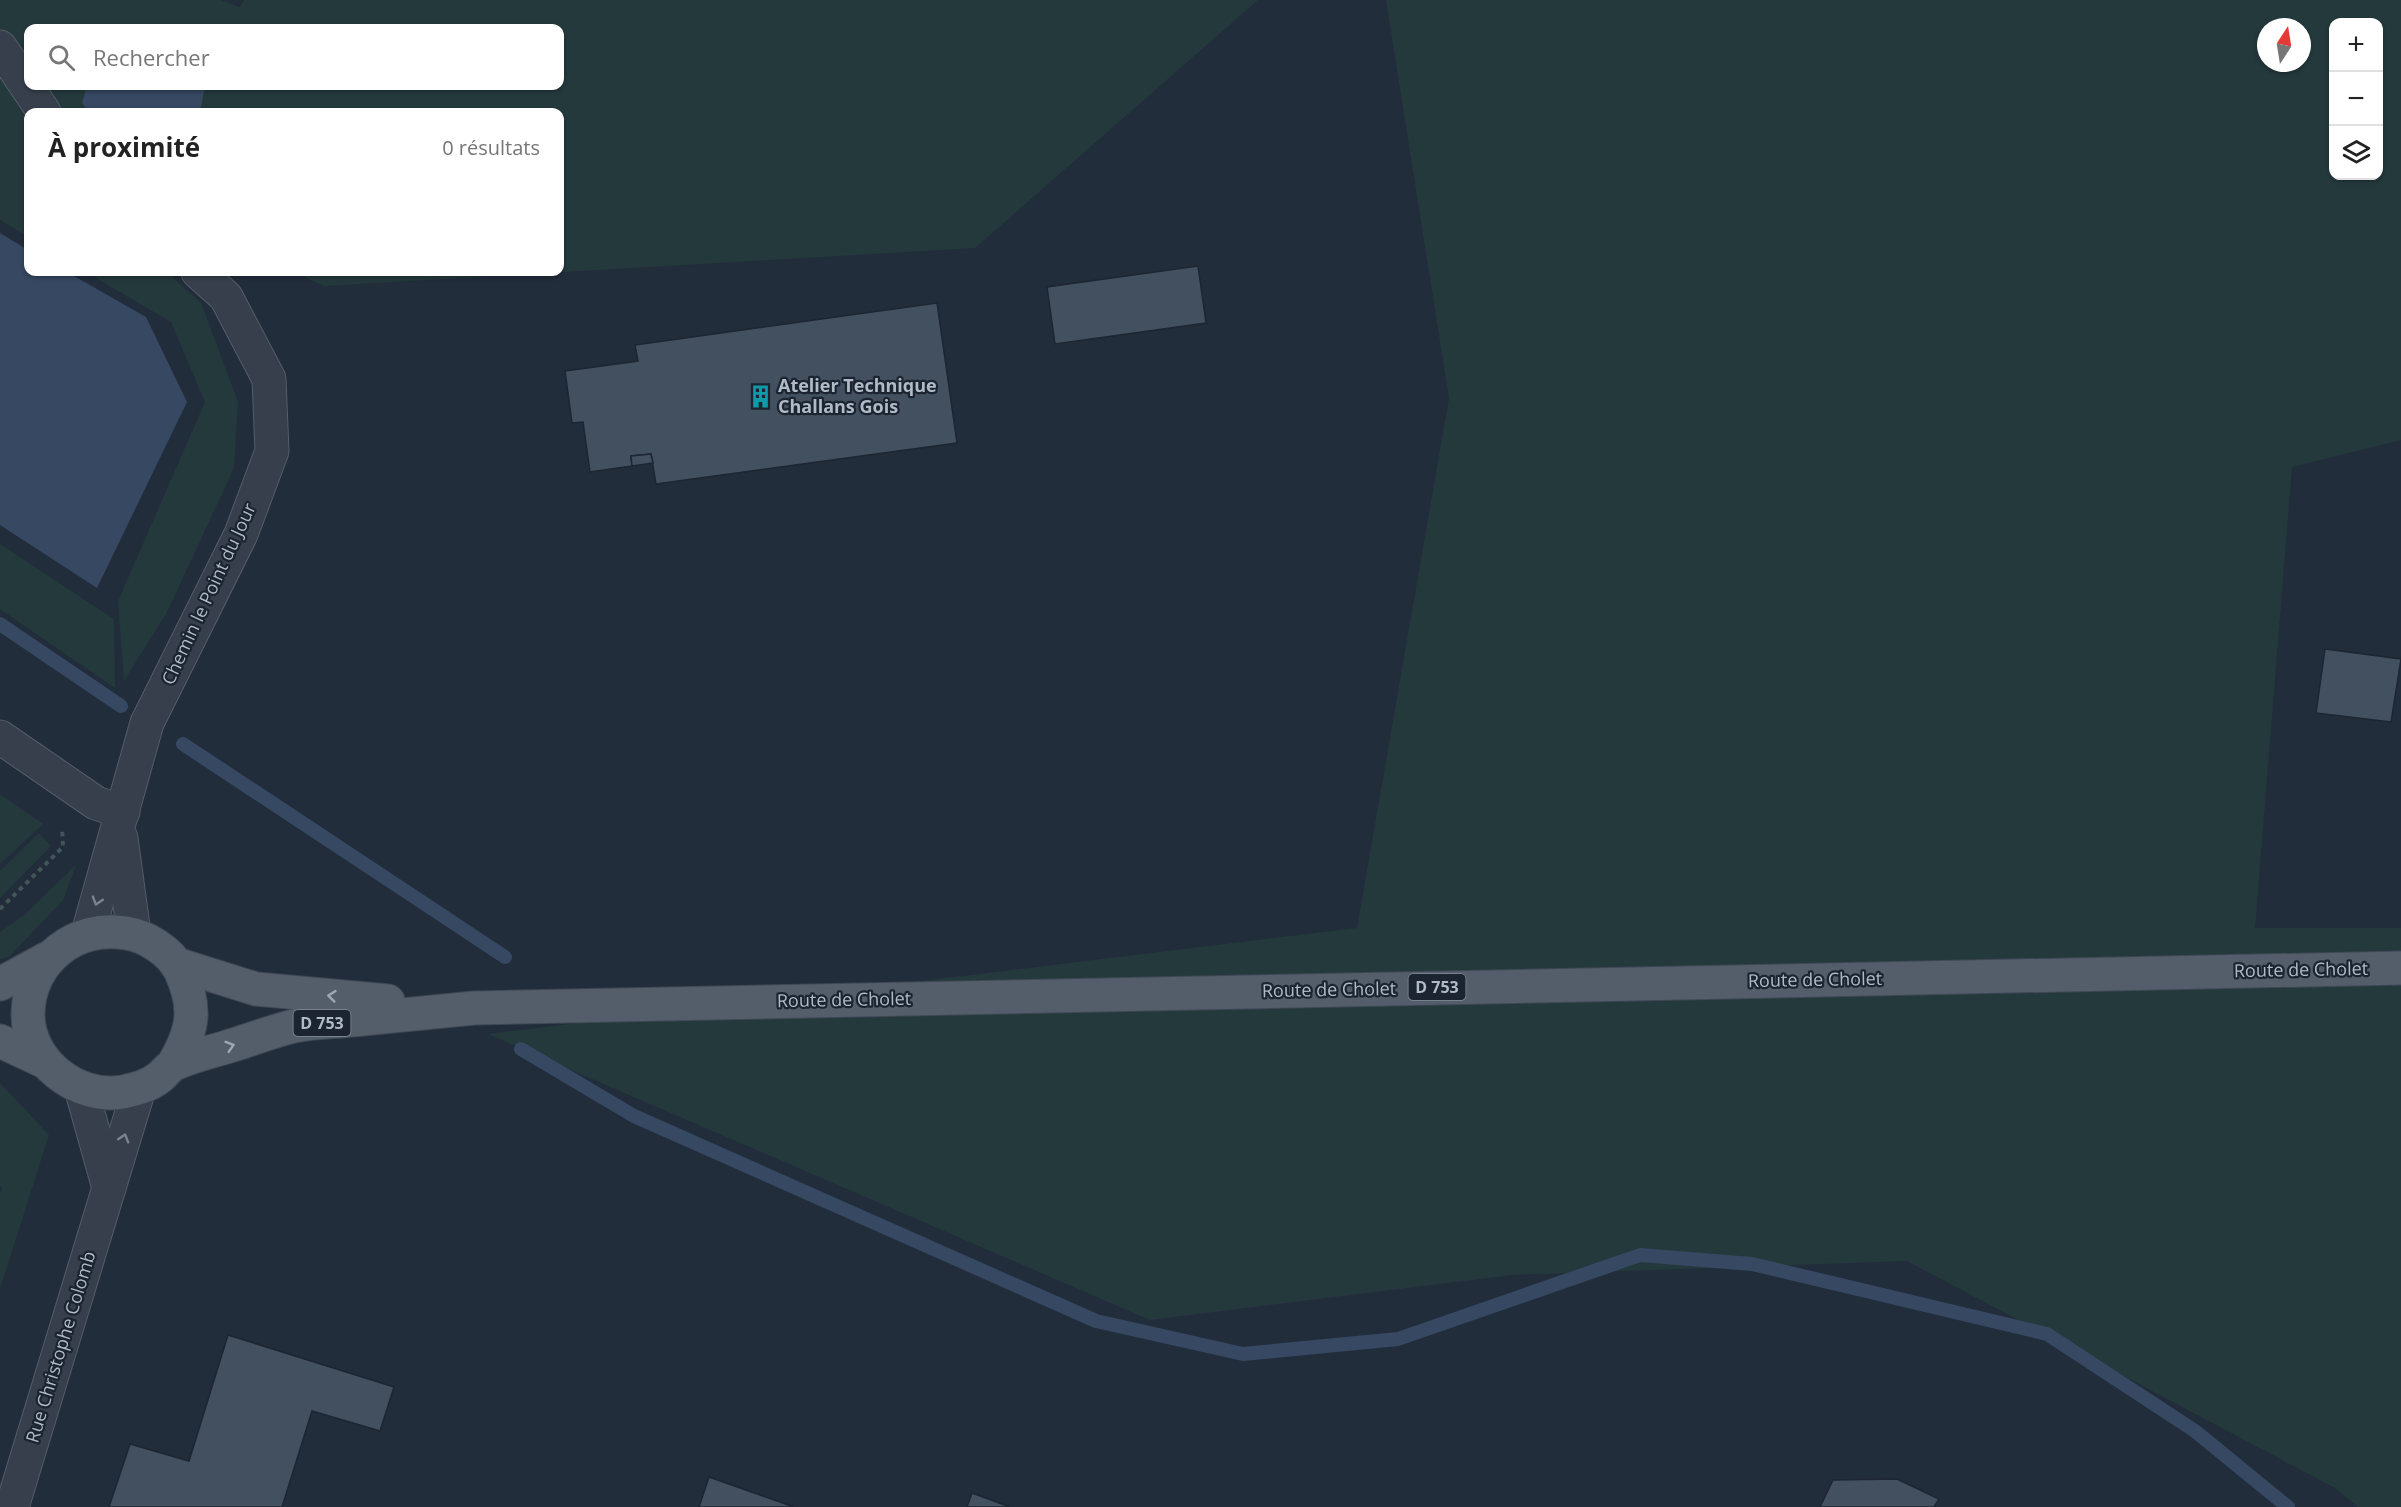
<!DOCTYPE html>
<html lang="fr">
<meta charset="utf-8">
<style>
:root{--surface:#fff;--page:#f6f6f6;--text:#222;--muted:#767676;--line:#e0e0e0}
body{margin:0;font-family:"Open Sans",sans-serif;background:var(--page);color:var(--text)}
.controls{position:absolute;right:18px;top:18px;display:grid;overflow:hidden;border-radius:12px;box-shadow:0 2px 4px #0004}
.controls button{width:54px;height:54px;display:grid;place-items:center;padding:0;border:0;border-bottom:2px solid var(--line);background:var(--surface);color:var(--text);font:30px sans-serif}
.compass{position:absolute;left:2257px;top:18px;width:54px;height:54px;border-radius:50%;background:var(--surface);box-shadow:0 2px 4px #0004;rotate:12deg}
.list{margin:0;padding:0;list-style:none}
h2{display:flex;justify-content:space-between;align-items:center;height:78px;margin:0;padding:0 24px;font-size:26px}
h2 small{font-size:20px;font-weight:400;color:var(--muted)}
.icon{flex:none;width:33px;height:33px;fill:none;stroke:currentColor;stroke-width:2;stroke-linecap:round;stroke-linejoin:round}
.map{position:relative;flex:none;width:2401px;height:1507px;overflow:hidden}
.search{position:absolute;background:var(--surface);box-shadow:0 2px 4px #0004;left:24px;top:24px;width:540px;height:66px;display:flex;align-items:center;gap:15px;box-sizing:border-box;padding:0 21px;border-radius:12px;color:var(--muted);font-size:22px}
.panel{position:absolute;background:var(--surface);box-shadow:0 2px 4px #0004;left:24px;top:108px;width:540px;height:168px;border-radius:12px}
.map>svg:first-child{display:block}
.green{fill:#24393c;fill-rule:evenodd}
.water{fill:#364862}
.lines{fill:none;stroke-linecap:round;stroke-linejoin:round}
.stream{stroke:#364862;stroke-width:14}
.building{fill:#435060;stroke:#1d2632;stroke-width:1.5}
.minor-casing{stroke:#545d69;stroke-width:35}
.primary-casing{stroke:#3f4854;stroke-width:35}
.path{stroke:#425659;stroke-width:4;stroke-dasharray:4.5 4.5;stroke-linecap:butt}
.minor{stroke:#363f4b;stroke-width:33}
.primary{stroke:#545e6b;stroke-width:33}
.oneway{stroke:#7a838f}
.oneway2{stroke:#9ea8b5}
.labels{text-anchor:middle;stroke-width:4.5;stroke-linejoin:round;paint-order:stroke}
.shield{fill:#1b2430;stroke:#848d9a;stroke-width:1.5}
.shield-label{font-size:16px;font-weight:bold;fill:#b1bac7}
.poi-label{font-size:18px;font-weight:bold;fill:#b1bac7;stroke:#1b2430;text-anchor:start}
.street-label{font-size:18px;fill:#b1bac7;stroke:#1b2430}
</style>
<div class="map">
<svg width="2401" height="1507" viewBox="0 0 2401 1507">
<rect width="100%" height="100%" fill="#222d3b"/>
<g class="green">
<path d="M0 0H221L240 7 244 0H1258L975 248 324 286 294 272H560V112H28V237L0 220ZM28 28H560V86H28Z"/>
<path d="M1386 0H2401V440L2292 467 2255 928H2401V1507H2358L2335 1488 1907 1261 1512 1275 1150 1320 488 1034 1357 928 1449 398ZM2334 22H2378V176H2334ZM2266 27H2302V63H2266Z"/>
<path d="M86 272H167L201 303 238 402 234 468 167 612 124 681 118 601 205 402 171 322Z"/>
<path d="M0 544 114 619 115 688 0 609Z"/>
<path d="M0 794 43 824 0 864Z"/>
<path d="M39 833 51 846 0 898V871Z"/>
<path d="M76 865 63 900 9 957 0 959V932L24 915Z"/>
<path d="M0 1083 49 1135 0 1289V1194L2 1187 0 1186Z"/>
</g>
<g class="water">
<path d="M87 86H205L200 112H89L82 103Z"/>
<path d="M0 233 28 250V272H67L146 317 187 402 97 588 0 525Z"/>
</g>
<g class="lines">
<g class="stream">
<path d="M0 624 121 706"/>
<path d="M183 744 505 957"/>
<path d="M521 1049 634 1116 1096 1321 1243 1354 1398 1339 1640 1255 1752 1264 2047 1334 2195 1431 2288 1507"/>
</g>
</g>
<g class="building">
<path d="M1198 266 1206 323 1055 344 1047 287Z"/>
<path d="M937 303 957 443 656 484 651 454 631 456 632 466 590 472 583 422 572 423 565 371 638 361 635 345Z"/>
<path d="M651 454 653 463 632 466 631 456Z"/>
<path d="M2325 649 2401 659 2391 722 2316 713Z"/>
<path d="M228 1335 394 1387 380 1431 312 1411 282 1507H109L130 1444 189 1461Z"/>
<path d="M709 1477 794 1507H699Z"/>
<path d="M1897 1479 1939 1499 1934 1507H1820L1833 1480Z"/>
<path d="M972 1493 1010 1507H967Z"/>
</g>
<g class="lines">
<defs>
<g id="minor">
<path d="M0 47 44 112"/>
<path d="M0 737 96 803 123 812"/>
<path d="M121 838 134 934"/>
<path d="M88 933 147 723 241 534 272 451 269 379 226 297 198 272"/>
<path d="M81 1088 109 1188"/>
<path d="M12 1507 139 1089"/>
</g>
<g id="primary">
<path d="M176 964 256 989 388 1001"/>
<path d="M0 984 48 958"/>
<path d="M0 1041 45 1062"/>
<path d="M174 1063C194 1029 197 1007 180 970 170 951 146 936 126 933 76 924 29 961 28 1013 27 1061 77 1100 123 1092 136 1089 149 1086 160 1077 166 1072 170 1065 177 1063 195 1055 215 1051 233 1045 253 1039 273 1031 294 1026 313 1022 333 1022 352 1020 393 1016 433 1012 474 1008L2401 968"/>
</g>
</defs>
<use href="#minor" class="minor-casing"/>
<use href="#primary" class="primary-casing"/>
<path class="path" d="M0 909 63 847 62 828"/>
<use href="#minor" class="minor"/>
<use href="#primary" class="primary"/>
</g>
<defs><path id="oneway-chevron" d="M-2-3.5L2.5 0L-2 3.5" fill="none" stroke-width="1.6" stroke-linecap="round" stroke-linejoin="round" transform="scale(1.5)"/></defs>
<g class="oneway">
<use href="#oneway-chevron" transform="translate(97 901) rotate(107)"/>
<use href="#oneway-chevron" transform="translate(124 1138) rotate(-73)"/>
</g>
<g class="oneway2">
<use href="#oneway-chevron" transform="translate(332 996) rotate(-174)"/>
<use href="#oneway-chevron" transform="translate(230 1046) rotate(-17)"/>
</g>
<defs>
<symbol id="building-bare" viewBox="-9 -9 18 18"><path d="M-4-6H4V6H1V3H-1V6H-4ZM-2.5-4.3h1.7v1.8h-1.7ZM.8-4.3h1.7v1.8H.8ZM-2.5-1h1.7V.8h-1.7ZM.8-1h1.7V.8H.8Z" fill="#0f9aa8" stroke="#1b2430" stroke-width="2.5" paint-order="stroke"/></symbol>
</defs>
<g fill-rule="evenodd">
<use href="#building-bare" x="744" y="380" width="33" height="33"/>
</g>
<g class="labels">
<g class="shield">
<rect x="1408.5" y="974" width="57" height="26" rx="4.5"/>
<rect x="293.5" y="1010" width="57" height="26" rx="4.5"/>
</g>
<g class="shield-label">
<text x="1437" y="993">D 753</text>
<text x="322" y="1029">D 753</text>
</g>
<g class="poi-label">
<text x="778" y="392">Atelier Technique<tspan x="778" dy="21">Challans Gois</tspan></text>
</g>
<g class="street-label">
<text transform="translate(209 594) rotate(-65)" y="6">Chemin le Point du Jour</text>
<text transform="translate(2301 970) rotate(-1)" y="6">Route de Cholet</text>
<text transform="translate(1815 980) rotate(-1)" y="6">Route de Cholet</text>
<text transform="translate(1329 990) rotate(-1)" y="6">Route de Cholet</text>
<text transform="translate(844 1000) rotate(-1)" y="6">Route de Cholet</text>
<text transform="translate(61 1347) rotate(-73)" y="6">Rue Christophe Colomb</text>
</g>
</g>
</svg>
<div class="controls">
<button>+</button>
<button>−</button>
<button><svg class="icon" aria-label="layers" viewBox="0 0 24 24"><path d="M12 4l9 5-9 5-9-5zM3 14l9 5 9-5"/></svg></button>
</div>
<svg class="compass" viewBox="-18 -18 36 36"><path d="M0-13l5 13h-10z" fill="#e53935"/><path d="M0 13l5-13h-10z" fill="#767676"/></svg>
<div class="search"><svg class="icon" aria-label="search" viewBox="0 0 24 24"><circle cx="10" cy="10" r="6"/><path d="M15 15l6 6"/></svg>Rechercher</div>
<section class="panel">
<h2>À proximité<small>0 résultats</small></h2>
<ul class="list">
</ul>
</section>
</div>
